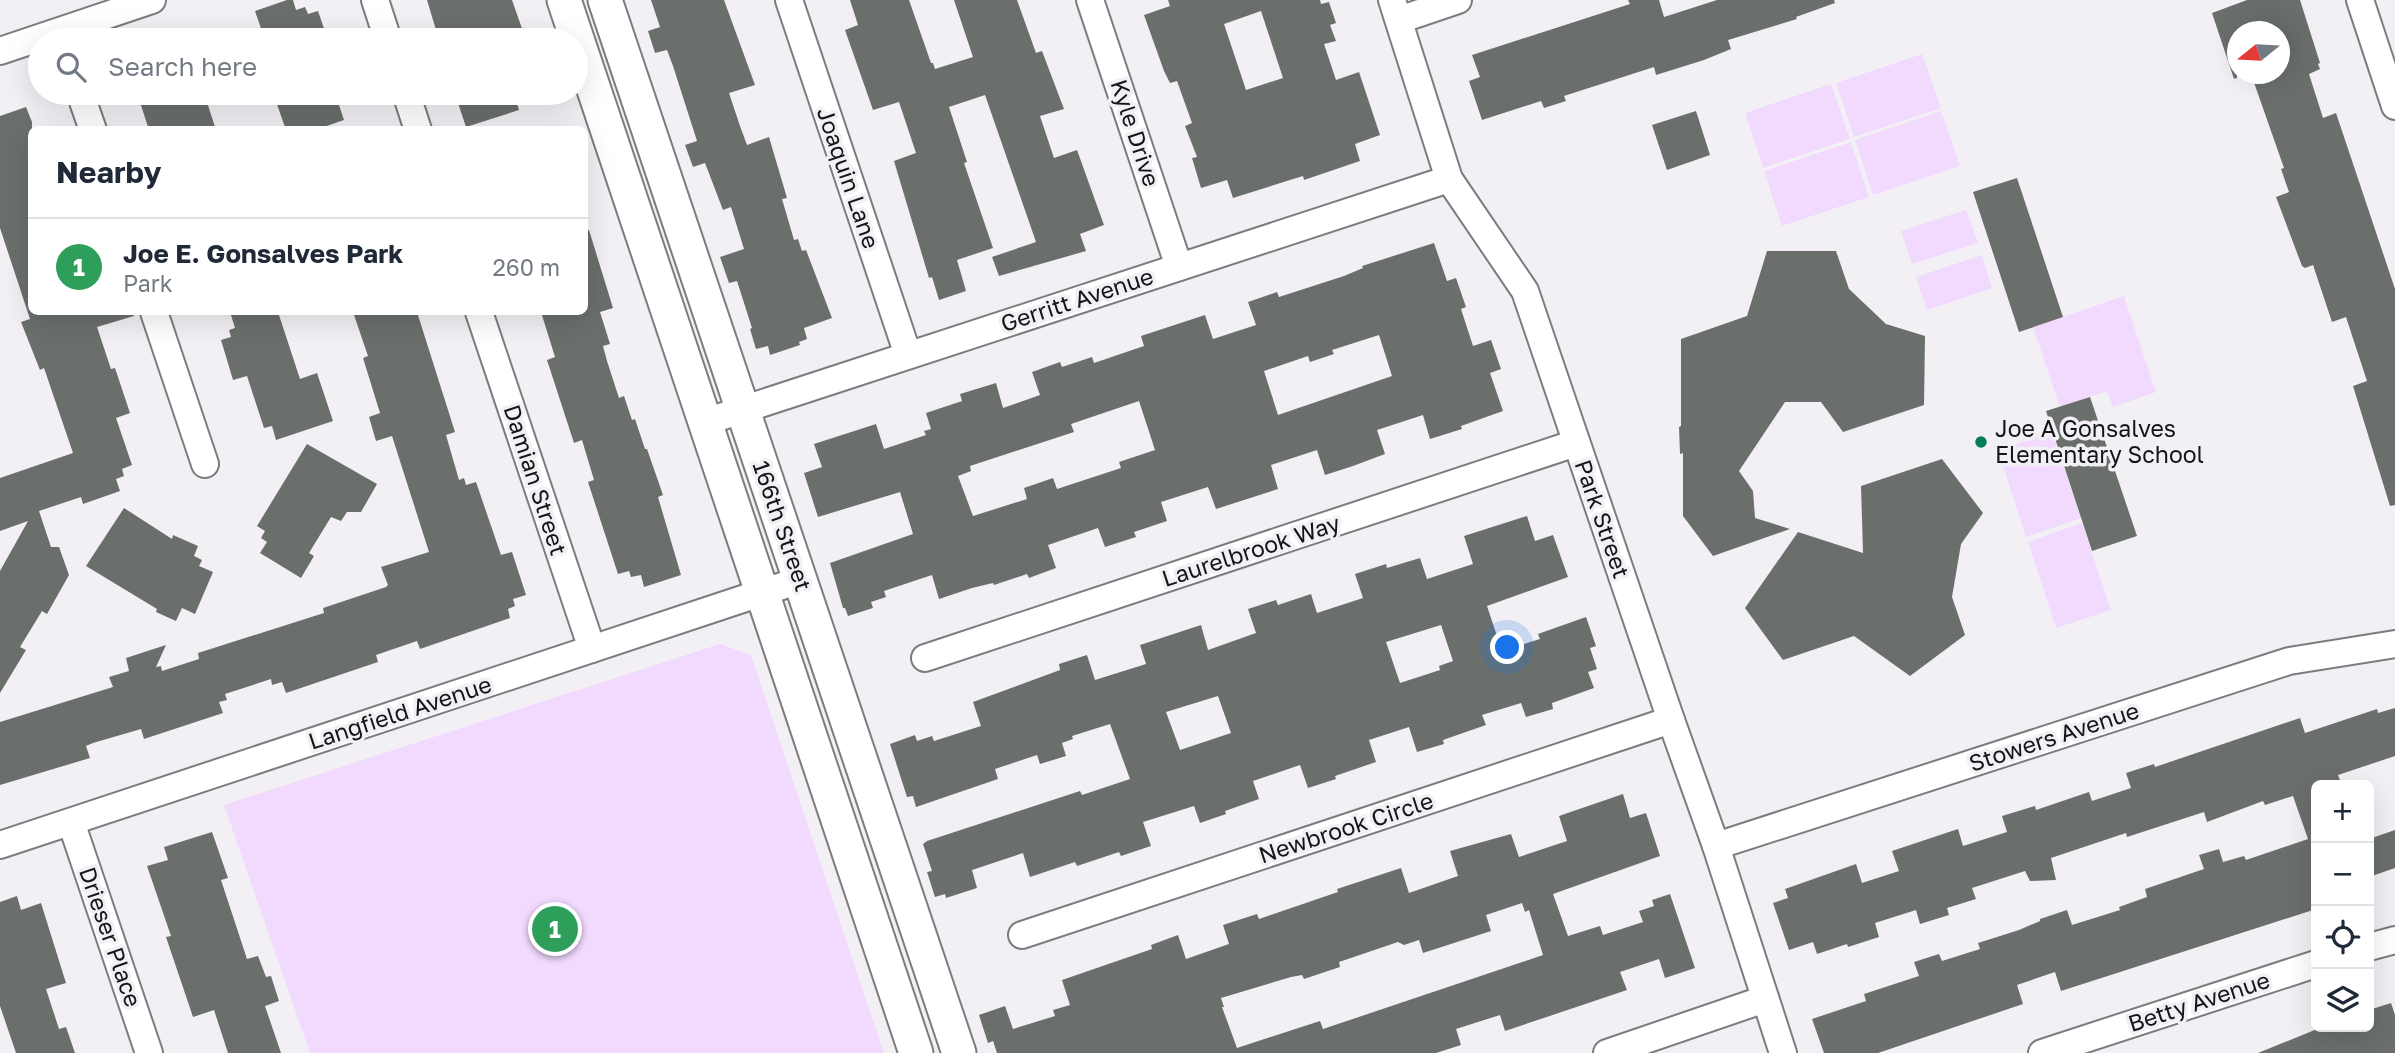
<!DOCTYPE html>
<meta charset="utf-8">
<style>
:root{--surface:#fff;--page:#f6f6f7;--text:#1f2937;--muted:#747a83;--line:#e0e1e3;--accent:#027c5a}
body{margin:0;font-family:"Golos Text",sans-serif;background:var(--page);color:var(--text)}
.controls{position:absolute;right:21px;bottom:21px;display:grid;overflow:hidden;border-radius:10px;box-shadow:0 7px 28px #0002}
.controls button{width:63px;height:63px;display:grid;place-items:center;padding:0;border:0;border-bottom:2px solid var(--line);background:var(--surface);color:var(--text);font:35px sans-serif}
.compass{position:absolute;left:2227px;top:21px;width:63px;height:63px;border-radius:50%;background:var(--surface);box-shadow:0 7px 28px #0002;rotate:252deg}
.you{position:absolute;left:1508px;top:648px;width:24px;height:24px;margin:-18px;border:5px solid #fff;border-radius:50%;background:#1a73e8;box-shadow:0 0 0 10px #1a73e833}
.badge{display:grid;place-items:center;width:46px;height:46px;border-radius:50%;background:var(--accent);color:#fff;font-size:23px;font-weight:700}
.pin{position:absolute;translate:-50% -50%;border:4px solid #fff;box-shadow:0 2px 7px #0006}
.list{margin:0;padding:0;list-style:none}
h2{display:flex;justify-content:space-between;align-items:center;height:91px;margin:0;padding:0 28px;font-size:30px}
h2 small{font-size:23px;font-weight:400;color:var(--muted)}
.list li{display:grid;grid-template-columns:46px 1fr auto;gap:21px;align-items:center;box-sizing:border-box;height:98px;padding:0 28px;border-top:2px solid var(--line)}
.list b{display:block;font-size:26px;white-space:nowrap}
.list p{margin:0;font-size:23px;white-space:nowrap;color:var(--muted)}
.list em{font-size:23px;font-style:normal;color:var(--muted)}
.icon{flex:none;width:38px;height:38px;fill:none;stroke:currentColor;stroke-width:2;stroke-linecap:round;stroke-linejoin:round}
.map{position:relative;flex:none;width:2395px;height:1053px;overflow:hidden}
.search{position:absolute;background:var(--surface);box-shadow:0 7px 28px #0002;left:28px;top:28px;width:560px;height:77px;display:flex;align-items:center;gap:18px;box-sizing:border-box;padding:0 24px;border-radius:38px;color:var(--muted);font-size:26px}
.panel{position:absolute;background:var(--surface);box-shadow:0 7px 28px #0002;left:28px;top:126px;width:560px;height:189px;border-radius:10px}
.map>svg:first-child{display:block}
.green{fill:#f2dafe}
.building{fill:#6a6f6c;fill-rule:evenodd}
.lines{fill:none;stroke-linecap:round;stroke-linejoin:round}
.minor-casing{stroke:#7e7b7f;stroke-width:30}
.tertiary-casing{stroke:#7e7b7f;stroke-width:37}
.minor{stroke:#fff;stroke-width:26}
.tertiary{stroke:#fff;stroke-width:33}
.poi-dot{fill:#027c5a;stroke:#f3f0f5;stroke-width:2.5}
.labels{text-anchor:middle;stroke-width:7;stroke-linejoin:round;paint-order:stroke}
.street-label{font-size:23px;fill:#151416;stroke:#f3f0f5}
.poi-label{font-size:23px;fill:#151416;stroke:#f3f0f5;text-anchor:start}
</style>
<div class="map">
<svg width="2395" height="1053" viewBox="0 0 2395 1053">
<rect width="100%" height="100%" fill="#f3f0f5"/>
<g class="green">
<path d="M1922 54 1941 108 1854 137 1836 83Z"/>
<path d="M1831 84 1850 139 1763 168 1745 113Z"/>
<path d="M1941 111 1960 166 1873 195 1855 140Z"/>
<path d="M1851 142 1869 197 1782 226 1764 171Z"/>
<path d="M1966 210 1978 243 1912 264 1901 231Z"/>
<path d="M1982 255 1992 288 1927 310 1916 277Z"/>
<path d="M2124 296 2156 392 2113 407 2107 391 2060 407 2033 327Z"/>
<path d="M2052 432 2081 518 2026 537 1998 450Z"/>
<path d="M2082 523 2111 610 2056 628 2028 542Z"/>
<path d="M720 644 751 655 884 1053H310L224 805Z"/>
</g>
<g class="building">
<path d="M287 0H293L296 10 305 7 308 14 318 11 328 40H265L255 11Z"/>
<path d="M427 0H512L526 40H439Z"/>
<path d="M651 0H724L755 85 729 93 740 126 747 145 769 137 787 198 782 199 794 240 798 239 802 251 806 250 832 318 804 328 807 339 799 342 800 345 770 355 768 346 756 349 750 329 752 328 737 281 729 283 720 257 744 249 731 207 723 210 705 163 693 167 685 145 697 141 673 66 667 50 655 53 648 31 660 27Z"/>
<path d="M850 0H909L931 63H933L935 69 973 57 954 0H1017L1036 53 1042 51 1064 109 1040 116 1054 158 1077 150 1104 225 1080 234 1086 251 999 276 992 257 1036 242 985 95 949 107 967 162 964 163 993 248 957 260 966 291 939 300 932 277 929 278 894 161 916 153 899 102 873 110 845 30 858 25Z"/>
<path d="M1168 0H1320L1321 4 1329 2 1336 23 1330 25 1336 41 1324 44 1336 80 1359 72 1380 135 1355 144 1360 161 1304 180 1303 176 1233 198 1227 180 1201 188 1192 158 1197 157 1185 126 1192 123 1177 81 1170 83 1164 71 1144 15 1170 6ZM1261 11 1283 78 1246 90 1224 24Z"/>
<path d="M1628 0H1659L1664 17 1717 0H1834L1835 3 1796 17 1797 19 1728 40 1731 49 1704 60 1656 75 1654 67 1564 96 1566 101 1544 108 1541 101 1482 120 1469 81 1480 77 1472 55 1630 4Z"/>
<path d="M2247 0H2300L2320 63 2318 64 2320 69 2309 74 2323 118 2336 113 2395 289V505L2390 506 2353 386 2367 381 2346 317 2332 322 2313 265 2305 268 2302 266 2276 197 2289 192 2281 169 2284 168 2251 74H2279V32H2237V78L2234 79 2212 13Z"/>
<path d="M137 93H204L216 130H149Z"/>
<path d="M273 93H335L344 120 315 130H286Z"/>
<path d="M466 93H514L519 110 466 127 457 100 467 97Z"/>
<path d="M26 107 32 122 31 312H133L134 316 97 327 111 369 115 368 130 413 116 418 132 465 122 469 124 476 116 479 120 491 83 504 81 497 39 511 51 547H59L69 575 47 614 42 611 20 647 26 650 0 693V571L28 521 0 531V478L73 453 44 368 40 370 21 322 30 319 0 228V116Z"/>
<path d="M1696 111 1710 155 1667 170 1652 125Z"/>
<path d="M2017 178 2063 317 2019 332 1973 192Z"/>
<path d="M589 230 613 308 600 312 610 344 603 346 607 361 619 398 624 396 632 420 635 419 645 449H647L663 495 658 497 681 575 644 587 641 575 631 577 629 571 618 574 588 482 594 480 582 440 574 443 547 360 555 357 541 312H584V231Z"/>
<path d="M1434 243 1447 281 1456 278 1466 307 1461 309 1473 346 1491 340 1501 369 1490 373 1503 411 1461 426 1462 429 1430 439 1423 415 1377 430 1385 454 1353 466 1325 475 1317 450 1271 465 1278 489 1216 509 1208 487 1161 502 1167 521 1134 532 1136 537 1105 547 1098 528 1048 545 1056 568 1029 578 1027 574 994 585 993 583 972 588 939 599 932 575 884 591 886 597 871 602 873 608 848 616 845 608H843L830 563 913 534 900 492 818 517 804 473 822 467 814 444 876 424 884 449 926 435 924 431 931 429 926 413 962 401 960 394 996 383 1003 408 1040 395 1032 372 1060 362 1062 367 1092 357 1094 363 1144 346 1141 336 1205 315 1213 339 1256 325 1248 302 1277 292 1279 297 1344 276 1363 268 1362 266ZM1379 335 1392 376 1278 415 1264 371 1308 356 1310 362 1334 354 1332 350ZM1139 401 1155 450 1119 462 1121 468 1057 489 1053 478 1024 488 1027 499 973 516 958 476 971 471 970 466 1074 432 1071 424Z"/>
<path d="M1767 251H1836L1849 289 1886 324 1925 336 1924 405 1843 432 1821 402H1785L1739 471 1753 491 1755 518 1790 529 1713 556 1683 516V453L1680 454 1679 427 1681 426V339L1747 316Z"/>
<path d="M230 312H278L300 379 317 373 333 421 276 440 272 426 264 428 247 376 233 380 221 340 231 337 229 330 235 328Z"/>
<path d="M353 312H417L455 432 446 435 459 480 464 478 466 485 476 482 501 555 512 552 526 595 513 599 515 606 508 609 510 618 420 649 417 641 376 655 378 662 286 693 282 682 272 685 271 679 225 694 227 700 219 702 223 713 144 739 141 729 93 743 86 746 90 758 0 785V722L113 687 109 677 129 671 126 658 166 645 156 667 161 666 162 671 199 659 198 653 324 613 323 608 386 587 388 585 381 567 429 552 392 436 376 441 369 417 380 413 363 358 368 356Z"/>
<path d="M2090 397 2137 536 2092 551 2046 411Z"/>
<path d="M307 444 377 484 361 512H347L341 521 331 517 309 553 314 556 301 578 260 553 267 542 261 538 265 531 257 526Z"/>
<path d="M1942 459 1983 513 1961 544 1952 597 1965 635 1910 676 1854 636 1783 660 1745 608 1798 532 1863 553 1861 486Z"/>
<path d="M124 508 172 539 173 535 198 546 194 556 202 560 199 566 213 572 195 614 182 608 176 621 156 612 157 609 86 566Z"/>
<path d="M1527 516 1535 541 1553 535 1568 577 1487 606 1502 651 1540 639 1538 634 1586 617 1596 646 1590 648 1597 669 1588 672 1594 688 1552 703 1553 709 1526 717 1521 703 1482 715 1486 725 1443 740 1444 744 1417 752 1409 727 1369 740 1376 762 1335 776 1336 779 1308 788 1300 765 1253 781 1259 799 1225 811 1226 814 1200 823 1194 806 1143 822 1151 846 1121 856 1119 852 1077 866 1075 862 1030 877 1023 853 972 870 977 888 946 898 945 894 935 897 927 872 932 871 923 844 927 841 1080 791 1082 795 1130 779 1110 724 1072 736 1073 739 1062 743 1066 756 1040 764 1037 755 995 769 998 779 916 807 913 796 907 797 890 744 915 735 917 741 932 736 934 741 981 726 973 702 1060 670 1059 664 1087 655 1095 680 1146 664 1140 645 1201 625 1208 650 1256 633 1248 609 1276 600 1278 605 1311 594 1317 613 1363 598 1355 574 1386 564 1387 568 1420 558 1427 579 1473 564 1464 536ZM1441 625 1453 661 1439 666 1440 670 1400 683 1386 642ZM1218 696 1231 733 1180 750 1166 712Z"/>
<path d="M2395 708V756L2338 775 2342 785H2316V909L2061 991 2055 972 2017 985 2023 1004 1878 1053H1824L1812 1019 1866 1001 1864 994 1919 976 1914 962 1939 954 1942 961 1980 949 1978 943 2019 930 2040 921V919L2067 910 2072 925 2120 910 2119 907 2147 897 2145 889 2204 869 2199 855 2219 849 2223 862 2244 856 2246 860 2308 839 2293 796 2265 805 2263 801 2207 822 2204 812 2127 837 2126 833 2051 858 2056 880 2030 881 2025 871 1972 888 1976 899 1947 908 1949 915 1920 924 1916 910 1875 923 1879 937 1848 947 1847 944 1817 954 1813 942 1789 950 1773 903 1788 898 1785 889 1856 864 1862 883 1899 871 1892 851 1958 829 1963 846 2007 832 2002 816 2035 806 2036 810 2089 792 2092 801 2131 788 2126 773 2154 764 2155 767 2300 718 2305 733 2377 709 2378 713Z"/>
<path d="M1623 794 1630 818 1646 813 1660 856 1553 894 1568 936 1600 926 1603 935 1643 922 1639 911 1654 906 1652 900 1670 894 1695 968 1665 978 1659 959 1620 972 1627 990 1505 1031 1500 1015 1456 1029 1461 1045 1436 1053H997L993 1041 988 1043 979 1015 1005 1006 1013 1029 1055 1016 1053 1010 1070 1005 1062 980 1152 949 1151 945 1178 935 1186 959 1229 944 1223 925 1257 914 1259 919 1338 892 1337 889 1401 868 1409 893 1458 876 1450 851 1511 834 1519 857 1567 841 1559 816ZM1522 903 1525 912 1529 910 1543 955 1323 1029 1320 1021 1237 1048 1222 1007H1224L1221 998 1291 977 1302 975 1304 979 1340 967 1339 962 1398 942 1404 945 1419 940 1423 953 1491 931 1486 915Z"/>
<path d="M2395 830V868L2369 877V839Z"/>
<path d="M212 832 228 878 221 880 247 959 258 956 266 977 271 976 279 1001 265 1006 281 1053H228L214 1010 193 1017 166 937 171 936 147 866 168 860 164 847Z"/>
<path d="M17 896 21 910 41 903 66 983 46 989 59 1029 66 1027 75 1053H16L0 1006V902Z"/>
<path d="M2391 1003 2395 1015V1053H2258L2322 1027H2369V1010Z"/>
</g>
<g class="lines">
<defs>
<g id="minor">
<path d="M375 0 388 40"/>
<path d="M789 0 908 355"/>
<path d="M1090 0 1179 267"/>
<path d="M1392 0 1449 179 1525 291 1671 720 1716 846 1783 1053"/>
<path d="M2360 0 2395 106"/>
<path d="M1399 20 1458 0"/>
<path d="M0 51 152 0"/>
<path d="M80 93 93 130"/>
<path d="M406 93 418 130"/>
<path d="M154 312 205 464"/>
<path d="M479 312 592 649"/>
<path d="M705 422 1449 179"/>
<path d="M925 658 1576 443"/>
<path d="M71 822 149 1053"/>
<path d="M0 845 800 580"/>
<path d="M1716 846 2289 661 2395 644"/>
<path d="M1022 935 1671 720"/>
<path d="M2369 947 2395 940"/>
<path d="M1607 1053 1765 999"/>
<path d="M2042 1053 2316 964"/>
</g>
<g id="tertiary">
<path d="M564 0 916 1053"/>
<path d="M605 0 959 1053"/>
</g>
</defs>
<use href="#minor" class="minor-casing"/>
<use href="#tertiary" class="tertiary-casing"/>
<use href="#minor" class="minor"/>
<use href="#tertiary" class="tertiary"/>
</g>
<circle class="poi-dot" cx="1981" cy="442" r="7"/>
<g class="labels">
<g class="street-label">
<text transform="translate(1135 133) rotate(72)" y="8">Kyle Drive</text>
<text transform="translate(848 178) rotate(71)" y="8">Joaquin Lane</text>
<text transform="translate(1077 300) rotate(-18)" y="8">Gerritt Avenue</text>
<text transform="translate(535 480) rotate(72)" y="8">Damian Street</text>
<text transform="translate(1602 519) rotate(71)" y="8">Park Street</text>
<text transform="translate(782 526) rotate(71)" y="8">166th Street</text>
<text transform="translate(1251 551) rotate(-18)" y="8">Laurelbrook Way</text>
<text transform="translate(400 713) rotate(-18)" y="8">Langfield Avenue</text>
<text transform="translate(2054 737) rotate(-18)" y="8">Stowers Avenue</text>
<text transform="translate(1346 828) rotate(-18)" y="8">Newbrook Circle</text>
<text transform="translate(110 937) rotate(71)" y="8">Drieser Place</text>
<text transform="translate(2199 1002) rotate(-18)" y="8">Betty Avenue</text>
</g>
<g class="poi-label">
<text x="1995" y="437">Joe A Gonsalves<tspan x="1995" dy="26">Elementary School</tspan></text>
</g>
</g>
</svg>
<div class="controls">
<button>+</button>
<button>−</button>
<button><svg class="icon" aria-label="locate" viewBox="0 0 24 24"><circle cx="12" cy="12" r="6"/><path d="M12 2v4M12 18v4M2 12h4M18 12h4"/></svg></button>
<button><svg class="icon" aria-label="layers" viewBox="0 0 24 24"><path d="M12 4l9 5-9 5-9-5zM3 14l9 5 9-5"/></svg></button>
</div>
<svg class="compass" viewBox="-18 -18 36 36"><path d="M0-13l5 13h-10z" fill="#e53935"/><path d="M0 13l5-13h-10z" fill="#747a83"/></svg>
<div class="you"></div>
<div class="pin badge" style="left:555px;top:929px;background:#2e9e5b">1</div>
<div class="search"><svg class="icon" aria-label="search" viewBox="0 0 24 24"><circle cx="10" cy="10" r="6"/><path d="M15 15l6 6"/></svg>Search here</div>
<section class="panel">
<h2>Nearby<small></small></h2>
<ul class="list">
<li><span class="badge" style="background:#2e9e5b">1</span><div><b>Joe E. Gonsalves Park</b><p>Park</p></div><em>260 m</em></li>
</ul>
</section>
</div>
